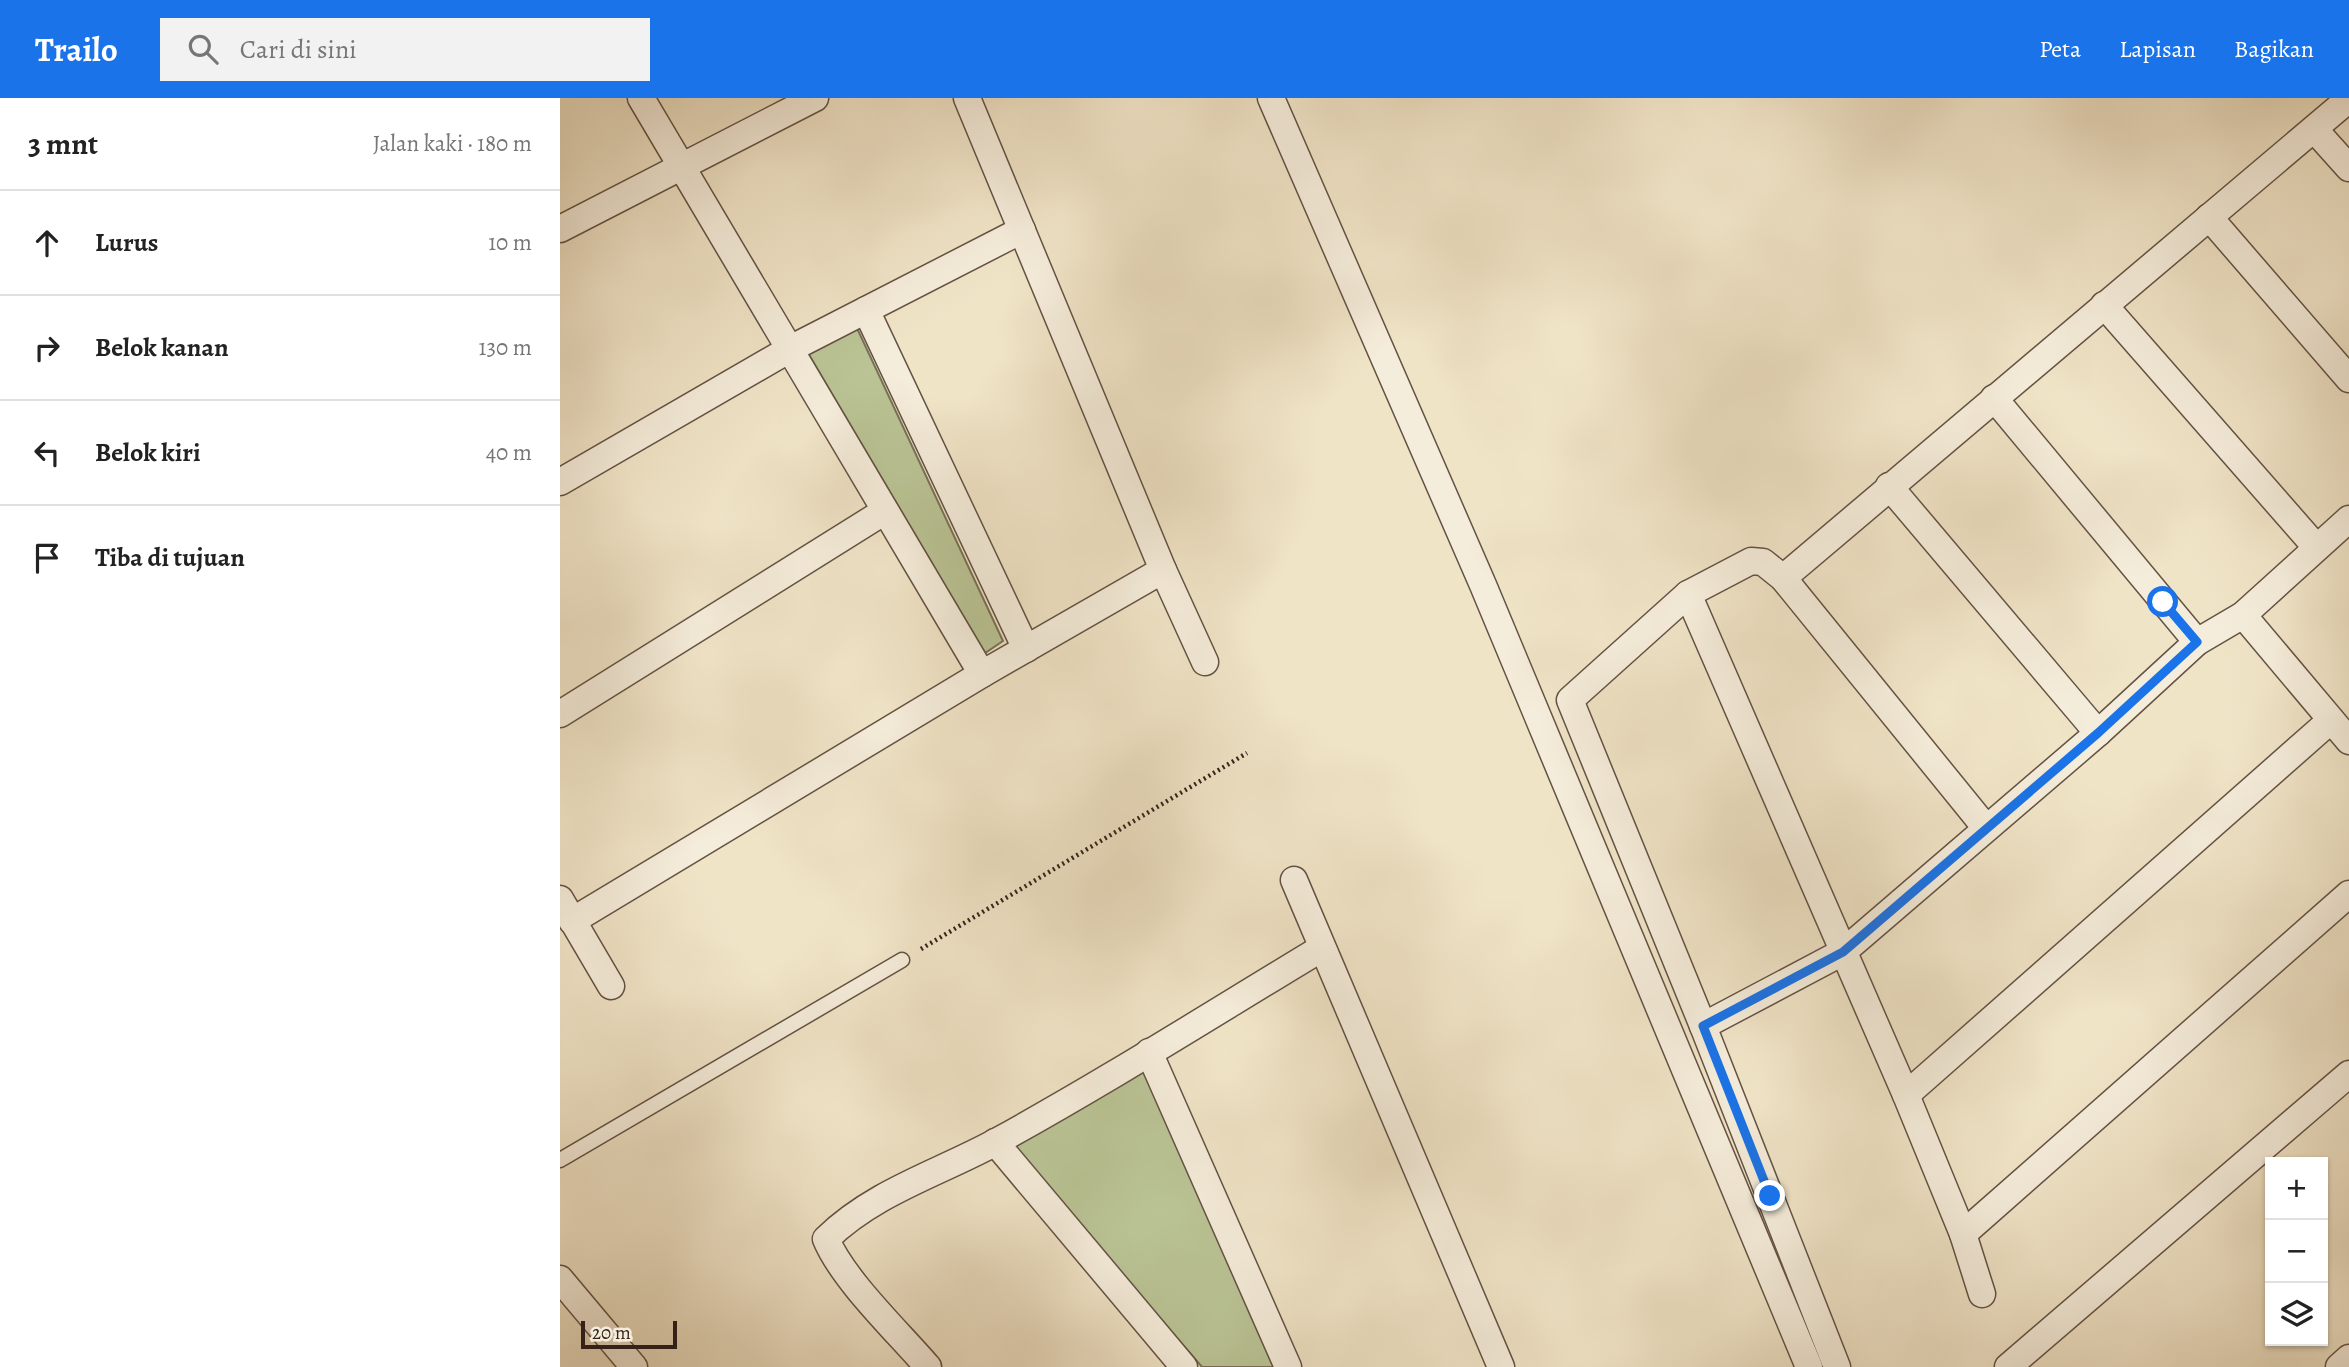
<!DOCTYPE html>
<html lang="id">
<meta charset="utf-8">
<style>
:root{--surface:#fff;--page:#f2f2f2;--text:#222;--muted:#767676;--line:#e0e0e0;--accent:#1a73e8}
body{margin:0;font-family:Alegreya,serif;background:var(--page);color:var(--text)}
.controls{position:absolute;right:21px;bottom:21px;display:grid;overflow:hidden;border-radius:0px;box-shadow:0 2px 5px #0004}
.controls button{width:63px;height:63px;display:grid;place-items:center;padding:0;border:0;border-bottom:2px solid var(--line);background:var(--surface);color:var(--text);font:35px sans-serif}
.scale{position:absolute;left:21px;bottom:18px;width:96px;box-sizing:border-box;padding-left:7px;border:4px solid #352118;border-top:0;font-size:19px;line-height:24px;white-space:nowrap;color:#352118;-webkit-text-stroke:5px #f5eddb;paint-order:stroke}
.stop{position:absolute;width:21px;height:21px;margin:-16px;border:5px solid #1a73e8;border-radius:50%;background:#fff}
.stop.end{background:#1a73e8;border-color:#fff;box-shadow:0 2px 7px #0008}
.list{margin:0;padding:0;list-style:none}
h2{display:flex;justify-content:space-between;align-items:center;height:91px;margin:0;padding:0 28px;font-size:30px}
h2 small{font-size:23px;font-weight:400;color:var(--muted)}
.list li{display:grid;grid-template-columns:46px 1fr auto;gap:21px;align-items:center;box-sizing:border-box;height:105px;padding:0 28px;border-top:2px solid var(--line)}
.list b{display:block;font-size:26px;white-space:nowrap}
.list em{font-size:23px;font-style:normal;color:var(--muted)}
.icon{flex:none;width:38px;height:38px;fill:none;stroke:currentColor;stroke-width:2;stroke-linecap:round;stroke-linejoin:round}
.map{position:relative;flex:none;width:1789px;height:1269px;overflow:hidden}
header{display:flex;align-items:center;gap:42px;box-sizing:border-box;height:98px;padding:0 35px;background:var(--accent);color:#fff}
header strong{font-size:33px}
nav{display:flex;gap:38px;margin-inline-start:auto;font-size:24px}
.search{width:490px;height:63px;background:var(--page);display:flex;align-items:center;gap:18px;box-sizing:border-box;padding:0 24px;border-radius:0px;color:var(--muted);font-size:26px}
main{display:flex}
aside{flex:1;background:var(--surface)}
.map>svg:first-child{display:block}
.green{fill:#bac495;stroke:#787256;stroke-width:2}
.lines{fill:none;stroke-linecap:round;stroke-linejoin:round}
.lane-casing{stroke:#645244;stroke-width:17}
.street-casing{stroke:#645244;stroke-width:29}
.path{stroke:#352118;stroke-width:4.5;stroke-dasharray:2 3.5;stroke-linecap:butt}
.lane{stroke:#f5eddb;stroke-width:14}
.street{stroke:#f5eddb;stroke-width:26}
.route{stroke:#1a73e8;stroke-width:9}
</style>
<header>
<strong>Trailo</strong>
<div class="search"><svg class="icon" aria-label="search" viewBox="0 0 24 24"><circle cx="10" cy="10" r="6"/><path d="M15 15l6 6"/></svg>Cari di sini</div>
<nav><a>Peta</a><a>Lapisan</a><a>Bagikan</a></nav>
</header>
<main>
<aside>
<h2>3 mnt<small>Jalan kaki · 180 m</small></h2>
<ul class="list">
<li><svg class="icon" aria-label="ahead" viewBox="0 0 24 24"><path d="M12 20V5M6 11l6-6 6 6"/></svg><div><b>Lurus</b></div><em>10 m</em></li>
<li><svg class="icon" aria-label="right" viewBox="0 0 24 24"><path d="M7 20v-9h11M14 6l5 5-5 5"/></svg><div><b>Belok kanan</b></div><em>130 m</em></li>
<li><svg class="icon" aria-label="left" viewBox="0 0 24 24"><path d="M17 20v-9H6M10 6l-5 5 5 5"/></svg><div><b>Belok kiri</b></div><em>40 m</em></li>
<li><svg class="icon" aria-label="arrive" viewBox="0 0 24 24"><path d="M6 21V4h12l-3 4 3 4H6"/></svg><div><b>Tiba di tujuan</b></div></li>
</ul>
</aside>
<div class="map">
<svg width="1789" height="1269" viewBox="0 0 1789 1269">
<rect width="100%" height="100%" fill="#f0e4c7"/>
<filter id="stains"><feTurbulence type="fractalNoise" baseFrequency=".00286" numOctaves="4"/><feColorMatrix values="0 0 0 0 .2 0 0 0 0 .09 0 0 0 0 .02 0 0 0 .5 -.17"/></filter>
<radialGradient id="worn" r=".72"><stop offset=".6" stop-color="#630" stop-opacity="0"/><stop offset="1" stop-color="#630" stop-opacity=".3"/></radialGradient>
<g class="green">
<path d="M296 228 443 543 425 555 248 255Z"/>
<path d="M583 971 716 1269H642L450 1048Z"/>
</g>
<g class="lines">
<defs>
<path id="lane" d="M0 1062 342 862"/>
<g id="street">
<path d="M81 0 422 576"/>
<path d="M407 0 603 472 645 564"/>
<path d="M711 0 923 487 1249 1269"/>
<path d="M1754 31 1789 70"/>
<path d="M1649 119 1789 281"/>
<path d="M0 131 255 0"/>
<path d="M1544 207 1756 449"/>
<path d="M306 212 466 551"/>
<path d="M1434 300 1637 544"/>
<path d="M0 384 230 251 462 132"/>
<path d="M1329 388 1538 635"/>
<path d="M1223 480 1426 730"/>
<path d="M1128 496 1346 997 1403 1136 1422 1196"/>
<path d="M1683 517 1789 643"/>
<path d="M0 616 325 413"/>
<path d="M734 782 941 1269"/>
<path d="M0 801 51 888"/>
<path d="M12 823 422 576 603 472"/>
<path d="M1143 928 1010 602 1128 496 1191 463 1203 464 1223 480 1789 1"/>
<path d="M589 954 728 1269"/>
<path d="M1346 997 1771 622"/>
<path d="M435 1044 624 1269"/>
<path d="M1403 1136 1789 796"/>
<path d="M0 1181 74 1269"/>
<path d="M368 1269C338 1234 283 1182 266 1141 314 1094 379 1075 436 1044 547 983 654 915 762 850"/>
<path d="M1277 1269 1143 928 1283 854 1538 635 1637 544 1683 517 1789 421"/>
<path d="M1448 1269 1789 976"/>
<path d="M1779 1269 1789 1260"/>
</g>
</defs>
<use href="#lane" class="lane-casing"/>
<use href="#street" class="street-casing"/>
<path class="path" d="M361 851 687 655"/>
<use href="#lane" class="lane"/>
<use href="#street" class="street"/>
</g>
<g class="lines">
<path class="route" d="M1210 1098 1143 928 1283 854 1538 635 1637 544 1603 504"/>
</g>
<rect width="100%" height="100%" filter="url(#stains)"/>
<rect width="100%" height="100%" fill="url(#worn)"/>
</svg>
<div class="controls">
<button>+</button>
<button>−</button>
<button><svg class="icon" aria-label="layers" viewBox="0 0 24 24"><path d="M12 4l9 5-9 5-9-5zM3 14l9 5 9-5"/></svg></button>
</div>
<div class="scale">20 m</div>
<div class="stop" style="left:1603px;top:504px"></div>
<div class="stop end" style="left:1210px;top:1098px"></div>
</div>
</main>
